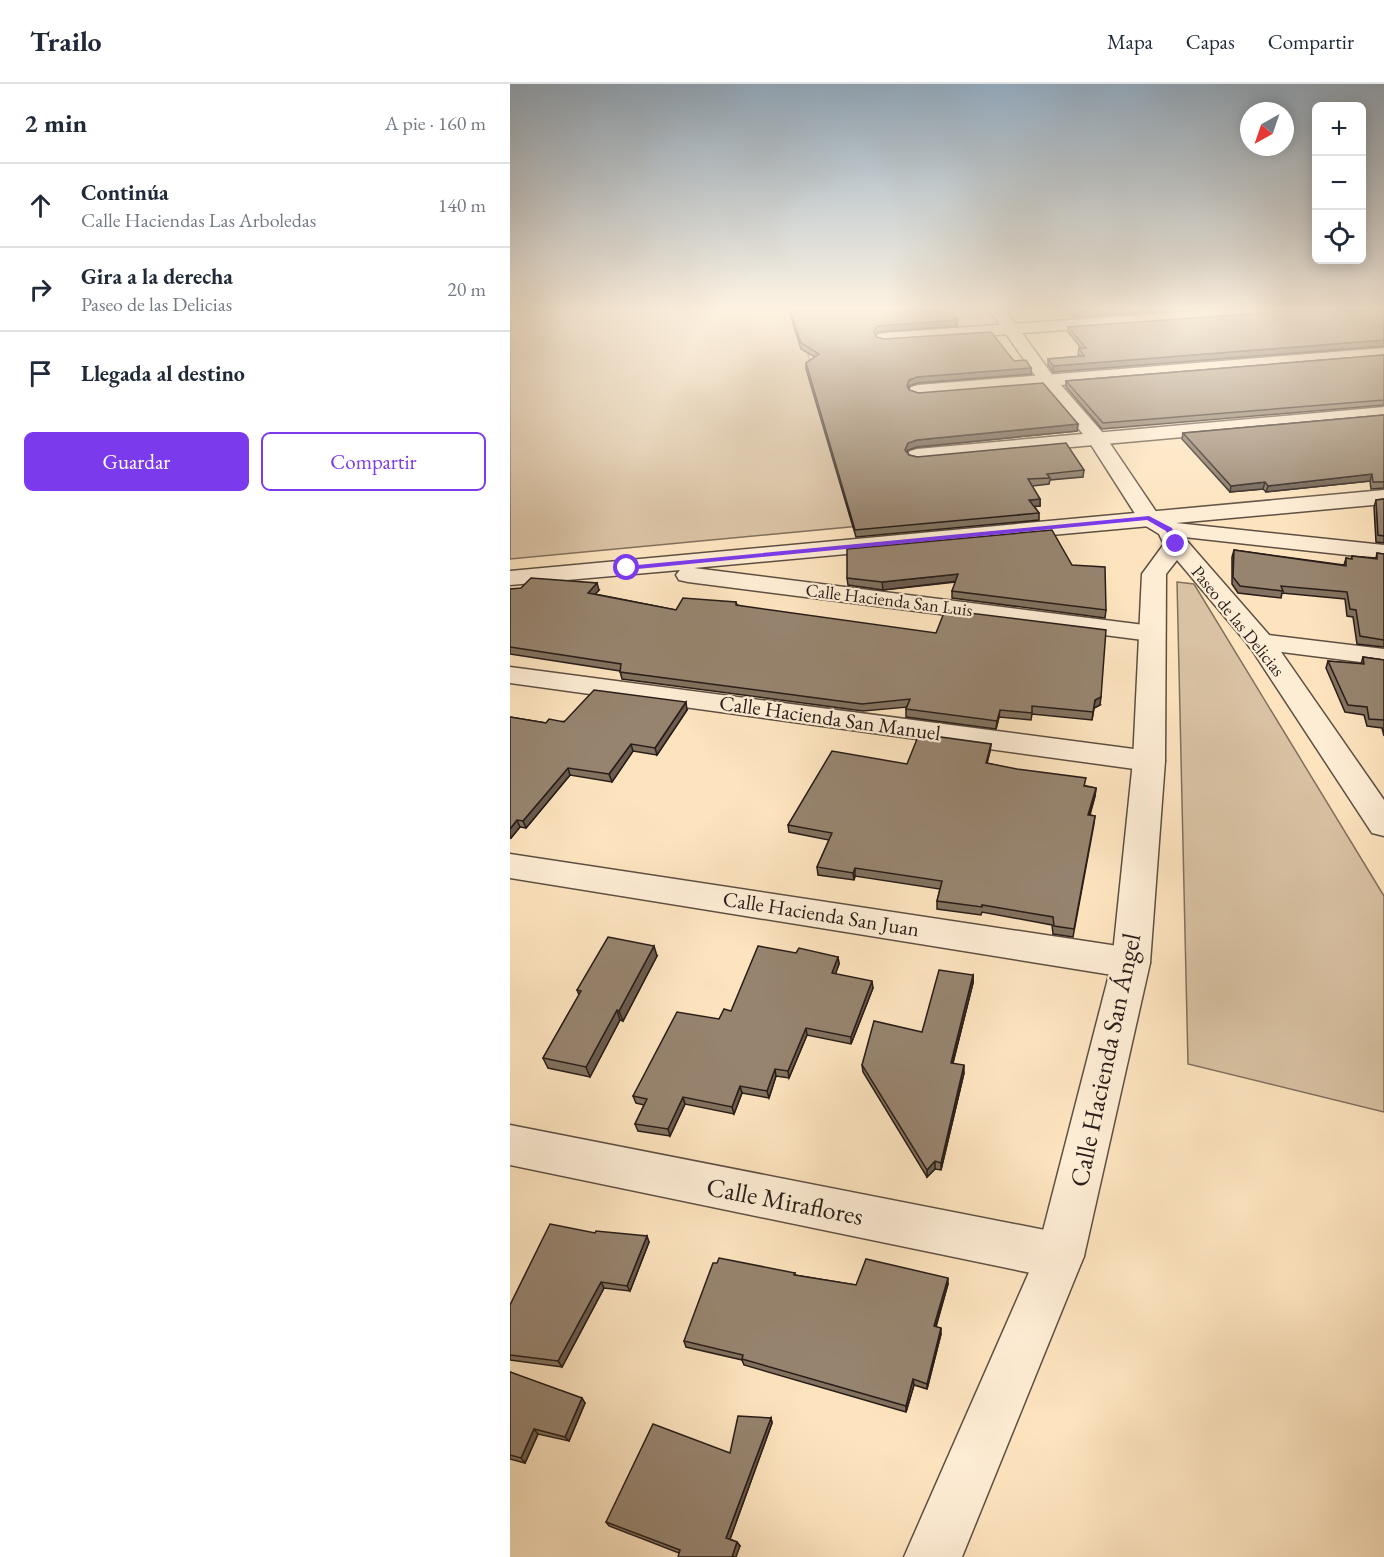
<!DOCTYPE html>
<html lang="es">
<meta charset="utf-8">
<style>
:root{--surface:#fff;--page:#f2f2f3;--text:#1f2937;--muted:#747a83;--line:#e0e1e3;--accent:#7c3aed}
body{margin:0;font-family:"EB Garamond",serif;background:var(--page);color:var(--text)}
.controls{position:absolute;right:18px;top:18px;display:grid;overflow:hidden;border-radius:9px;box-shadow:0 3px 15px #0003}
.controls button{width:54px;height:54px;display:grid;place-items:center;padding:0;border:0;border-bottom:2px solid var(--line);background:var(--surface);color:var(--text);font:30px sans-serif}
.compass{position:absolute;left:730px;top:18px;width:54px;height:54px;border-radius:50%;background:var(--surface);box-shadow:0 3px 15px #0003;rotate:220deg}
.stop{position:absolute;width:18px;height:18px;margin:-14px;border:4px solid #7c3aed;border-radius:50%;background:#fff}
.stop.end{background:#7c3aed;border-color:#fff;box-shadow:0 2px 6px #0008}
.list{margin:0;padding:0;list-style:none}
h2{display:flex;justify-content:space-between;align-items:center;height:78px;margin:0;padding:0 24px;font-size:26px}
h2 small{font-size:20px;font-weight:400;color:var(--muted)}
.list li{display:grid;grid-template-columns:39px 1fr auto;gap:18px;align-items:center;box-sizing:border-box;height:84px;padding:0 24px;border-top:2px solid var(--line)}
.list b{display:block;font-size:22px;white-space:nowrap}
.list p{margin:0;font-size:20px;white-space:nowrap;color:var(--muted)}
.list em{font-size:20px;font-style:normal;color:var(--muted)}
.actions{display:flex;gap:12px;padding:18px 24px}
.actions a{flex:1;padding:14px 0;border:2px solid var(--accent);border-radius:9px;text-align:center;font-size:21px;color:var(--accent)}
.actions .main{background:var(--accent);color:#fff}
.icon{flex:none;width:33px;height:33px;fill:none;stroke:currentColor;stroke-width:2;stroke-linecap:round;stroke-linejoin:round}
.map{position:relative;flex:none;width:874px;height:1473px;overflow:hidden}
header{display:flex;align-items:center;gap:36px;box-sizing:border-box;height:84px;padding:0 30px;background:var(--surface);border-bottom:2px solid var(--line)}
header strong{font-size:28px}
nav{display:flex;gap:33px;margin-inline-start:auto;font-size:21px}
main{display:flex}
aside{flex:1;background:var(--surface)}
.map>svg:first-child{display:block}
.green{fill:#d9c2a3;stroke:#81705e;stroke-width:1.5}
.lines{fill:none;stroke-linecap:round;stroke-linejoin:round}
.minor-casing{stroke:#5e4f42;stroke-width:3}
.tertiary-casing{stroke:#5e4f42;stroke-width:3}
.minor{fill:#feedd5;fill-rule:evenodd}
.tertiary{fill:#feedd5;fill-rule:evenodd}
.wall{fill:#82725f;stroke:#291d19;stroke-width:1.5}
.shaded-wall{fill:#6a5c4e;stroke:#291d19;stroke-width:1.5}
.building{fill:#97846f;stroke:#291d19;stroke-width:1.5}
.route{fill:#7c3aed}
.labels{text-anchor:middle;stroke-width:4.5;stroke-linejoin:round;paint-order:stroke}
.far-street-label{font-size:18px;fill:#291d19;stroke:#feedd5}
.street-label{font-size:21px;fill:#291d19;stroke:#feedd5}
.near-street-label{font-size:26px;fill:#291d19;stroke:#feedd5}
</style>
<header>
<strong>Trailo</strong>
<nav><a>Mapa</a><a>Capas</a><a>Compartir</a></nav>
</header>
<main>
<aside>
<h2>2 min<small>A pie · 160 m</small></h2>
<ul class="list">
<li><svg class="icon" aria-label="ahead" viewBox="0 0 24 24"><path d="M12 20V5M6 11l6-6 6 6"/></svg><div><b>Continúa</b><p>Calle Haciendas Las Arboledas</p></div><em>140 m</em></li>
<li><svg class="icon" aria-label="right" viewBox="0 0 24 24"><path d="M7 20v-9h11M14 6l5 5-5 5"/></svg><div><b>Gira a la derecha</b><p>Paseo de las Delicias</p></div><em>20 m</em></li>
<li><svg class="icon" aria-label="arrive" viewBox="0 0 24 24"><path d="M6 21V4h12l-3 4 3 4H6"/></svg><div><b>Llegada al destino</b></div></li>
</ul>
<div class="actions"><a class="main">Guardar</a><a>Compartir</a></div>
</aside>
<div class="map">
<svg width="874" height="1473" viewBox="0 0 874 1473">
<rect width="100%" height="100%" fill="#fde4bf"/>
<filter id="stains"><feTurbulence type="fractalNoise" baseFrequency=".00333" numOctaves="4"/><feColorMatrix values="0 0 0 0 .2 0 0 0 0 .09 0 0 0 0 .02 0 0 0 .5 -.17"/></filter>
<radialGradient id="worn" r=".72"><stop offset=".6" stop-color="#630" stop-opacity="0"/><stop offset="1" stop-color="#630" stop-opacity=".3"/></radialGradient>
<g class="green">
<path d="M0 227H285L350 442 0 475Z"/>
<path d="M667 498 684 500 874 812V1028L678 980Z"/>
</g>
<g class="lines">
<defs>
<g id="minor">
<path d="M687 227H761L753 232 374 259 368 258 366 254 368 250 374 249Z"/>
<path d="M874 264V274L408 313 401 311 399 307 401 303 408 301Z"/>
<path d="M874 323V335L407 377 400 375 397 371 400 367 407 365Z"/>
<path d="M874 406V420L666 439 874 461V475L656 451 652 446 656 441 662 440 184 484 650 543 654 549 650 555 641 557 178 498 169 496 166 491 170 486 0 501V487Z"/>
<path d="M750 550 874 565V581L740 564 736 558 740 552Z"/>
<path d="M0 583 639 667 650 670 655 677 650 684 639 687 0 599Z"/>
<path d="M0 770 621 864 634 869 640 879 634 889 621 894 0 794Z"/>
<path d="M0 1041 550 1149 567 1156 574 1172 567 1188 550 1195 0 1081Z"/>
</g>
<path id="tertiary" d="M480 227H496L543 292 593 349 647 429 667 441 677 457 760 552 874 716V752L862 749 740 563 667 476 656 490 655 677 640 879 574 1172 452 1473H394L527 1170 602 879 623 677 632 490 654 460 649 450 631 439 578 356 531 300Z"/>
</defs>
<use href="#minor" class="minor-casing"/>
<use href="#tertiary" class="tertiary-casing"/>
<use href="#minor" class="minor"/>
<use href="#tertiary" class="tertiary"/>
</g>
<g class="wall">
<path d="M279 227H442L447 242 368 248 365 251 366 253 374 255 504 277 521 284V290L407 299 399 302V306L408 309 568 340 567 347 407 363 398 366 397 368 399 371 407 373 574 386 573 393 540 396 539 400 522 402 530 415V422H524L529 429V436L346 453 296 285V279L305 273 291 265Z"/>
<path d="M559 227H657L564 233Z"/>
<path d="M874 227V262L543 288 538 281V275L570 272 568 270 569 264H571L558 248V243Z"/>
<path d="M874 271V321L592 345 556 303V297Z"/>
<path d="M874 331V404L861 405 860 397 756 408 753 405 720 408 672 355 673 349Z"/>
<path d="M874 415V459L866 458 864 423 866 416Z"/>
<path d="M724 466 834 481 836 474 841 475 842 472 866 474 867 469 874 470V563L847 560 843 533 837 532 835 515 772 509 771 514 728 509 722 500V473Z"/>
<path d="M562 481 596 526 595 534 442 514V507L446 498 373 506 338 501 337 494Z"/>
<path d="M0 505 89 506 85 510 166 526 226 518 227 521 590 621 584 624 582 636 522 630 521 636 489 633 486 645 396 633V625L397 623 353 627 112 595 110 587 0 570Z"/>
<path d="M853 573 874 576V652L872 644 857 642 854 631 835 628 816 584 818 577 851 580Z"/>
<path d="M177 626 147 671 123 667 102 698 60 691 16 744 10 743 1 754H0V633L36 639Z"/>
<path d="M481 660 480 667 477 679 586 704 585 712 580 731 585 732 584 740 563 853 543 850 542 841 472 828 471 831 427 825V817L430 805 345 792 344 796 308 791 307 783 319 756 279 748 278 741 397 680Z"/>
<path d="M286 869 328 873 329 880 325 890 363 904 341 960 297 951 279 994 266 992 259 1014 232 1009 224 1030 175 1020 160 1052 128 1047 125 1040 134 1021 126 1019 123 1012 209 935 221 927Z"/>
<path d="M147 872 113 937 110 936 80 993 38 984 33 974 69 911 67 906Z"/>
<path d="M463 891V899L443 979 454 989 431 1086 425 1085 417 1093 353 988 352 981 412 948Z"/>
<path d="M85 1149 139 1158 120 1207 94 1204 52 1283 0 1276V1221Z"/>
<path d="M285 1189V1191L346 1201 438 1200 426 1243 431 1250 417 1305 404 1301 396 1328 234 1281 232 1276 176 1263 174 1257Z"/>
<path d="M0 1288 75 1319 59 1357 28 1350 15 1379 0 1375Z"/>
<path d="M261 1334 262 1339 220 1455 227 1458 230 1462 169 1469 99 1442 96 1438 220 1369Z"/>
</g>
<g class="shaded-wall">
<path d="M581 227H657L564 233V228Z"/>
<path d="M448 236 447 242 368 248 364 253V247L367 242Z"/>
<path d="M874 256V262L543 288V282Z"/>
<path d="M521 284V290L407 299 399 302 397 308V302L399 296 407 293Z"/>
<path d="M568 340 567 347 407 363 398 366 395 372V366L398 359 407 356Z"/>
<path d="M862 390 860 397 756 408 758 402Z"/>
<path d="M755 398 753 405 720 408 721 402Z"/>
<path d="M530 415V422L519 423V416Z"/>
<path d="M448 490V497L373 506 372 498Z"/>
<path d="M87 499 89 506 80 516 78 509Z"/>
<path d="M591 613 590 621 584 624 582 636 585 616Z"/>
<path d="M176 618 177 626 147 671 145 664Z"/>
<path d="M490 626 489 633 486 645 487 637Z"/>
<path d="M121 660 123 667 102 698 99 690Z"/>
<path d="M481 660 480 667 475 687 476 679Z"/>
<path d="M58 684 60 691 16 744 13 737Z"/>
<path d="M586 704 585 712 577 739 578 731Z"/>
<path d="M7 736 10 743 1 754 0 751V745Z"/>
<path d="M345 784V792L344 796 343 789Z"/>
<path d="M144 862 147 872 113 937 109 927Z"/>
<path d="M328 873 329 880 323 897 322 889Z"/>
<path d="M463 891V899L441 986V979Z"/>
<path d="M362 897 363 904 341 960V953Z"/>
<path d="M107 926 110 936 80 993 76 983Z"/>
<path d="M296 944 297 951 279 994 278 987Z"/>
<path d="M454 981V989L431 1086V1079Z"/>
<path d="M265 985 266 992 259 1014 257 1007Z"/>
<path d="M230 1002 232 1009 224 1030 222 1023Z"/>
<path d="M173 1013 175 1020 160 1052 158 1045Z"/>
<path d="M425 1077V1085L417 1093V1086Z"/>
<path d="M137 1152 139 1158 120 1207 117 1202Z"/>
<path d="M438 1194V1200L424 1248V1242Z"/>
<path d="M91 1198 94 1204 52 1283 48 1277Z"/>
<path d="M431 1244V1250L417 1305V1300Z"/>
<path d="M403 1295 404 1301 396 1328V1322Z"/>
<path d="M72 1314 75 1319 59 1357 55 1353Z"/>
<path d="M261 1334 262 1339 219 1458 216 1454Z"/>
<path d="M24 1345 28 1350 15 1379 11 1374Z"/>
<path d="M227 1458 230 1462 226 1473H222Z"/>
</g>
<g class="building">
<path d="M280 227H442L448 236 367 242 364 247 366 253 374 255 481 248 504 277 516 276 521 284 407 293 399 296 397 302 399 306 408 309 533 299 568 340 407 356 398 359 395 366 399 371 407 373 556 359 574 386 537 390 540 394 518 395 530 415 519 416 529 429 345 446 296 279 309 270 291 259Z"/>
<path d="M757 227H874V256L543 282 538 275 574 272 569 264H576L558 243 754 229Z"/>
<path d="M874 271V316L593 339 556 297Z"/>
<path d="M874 331V398H863L862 390 758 402 755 398 721 402 673 349Z"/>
<path d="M874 415V452L868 451 866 416Z"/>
<path d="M542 446 562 481 595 483 596 526 442 507 448 490 372 498 337 494V465Z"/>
<path d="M724 466 836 482V474L842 475V472L867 475V469L874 470V556L850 552 846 526 840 525 837 508 771 502 773 507 730 502 723 493Z"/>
<path d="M21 494 87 499 78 509 166 526 173 514 226 518V521L426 549 435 526 596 546 591 613 585 616 583 628 522 622V629L490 626 487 637 396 625 400 615 352 620 110 588 111 580 0 563V505L11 504Z"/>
<path d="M853 573 874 576V636L859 635 857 623 838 621 818 577 854 580Z"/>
<path d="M84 606 176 618 145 664 121 660 99 690 58 684 13 737 7 736 0 745V633L36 639 39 635 54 638Z"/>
<path d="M409 650 481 660 476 679 507 685 576 694 574 702 586 704 578 731 585 732 564 845 544 842 543 833 472 821V823L427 817 432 797 345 784 343 789 307 783 322 749 278 741 322 667 397 680Z"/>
<path d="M98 853 144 862 109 927 107 926 76 983 33 974 71 907 67 906Z"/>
<path d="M248 862 286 869 289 864 328 873 322 889 362 897 341 953 296 944 278 987 265 985 257 1007 230 1002 222 1023 173 1013 158 1045 125 1040 137 1015 123 1012 167 928 209 935 214 925 221 927Z"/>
<path d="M429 886 463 891 441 979 454 981 431 1079 425 1077 417 1086 352 981 364 937 412 948Z"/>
<path d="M40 1140 85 1149 86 1147 137 1152 117 1202 91 1198 48 1277 0 1271V1221Z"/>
<path d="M209 1174 285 1189 284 1191 346 1201 356 1175 438 1194 424 1242 431 1244 417 1300 403 1295 396 1322 232 1275 233 1271 174 1257 203 1179H207Z"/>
<path d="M0 1288 72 1314 55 1353 24 1345 11 1374 0 1371Z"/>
<path d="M228 1332 261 1334 216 1454 227 1458 222 1473H168L170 1466 96 1438 143 1340 220 1369Z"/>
</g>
<linearGradient id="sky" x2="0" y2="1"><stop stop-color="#93acc1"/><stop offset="0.52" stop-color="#fef3e2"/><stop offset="1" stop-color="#fef3e2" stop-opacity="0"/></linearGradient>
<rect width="874" height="433" fill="url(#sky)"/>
<path class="route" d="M639 432 662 444 669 462H664L656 447 637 436 117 486 113 484 117 482Z"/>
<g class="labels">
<g class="far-street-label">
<text transform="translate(379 516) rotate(7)" y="6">Calle Hacienda San Luis</text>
<text transform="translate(728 537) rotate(51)" y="6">Paseo de las Delicias</text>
</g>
<g class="street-label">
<text transform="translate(320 634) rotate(8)" y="7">Calle Hacienda San Manuel</text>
<text transform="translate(311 830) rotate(9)" y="7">Calle Hacienda San Juan</text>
</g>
<g class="near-street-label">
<text transform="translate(595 976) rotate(-78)" y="9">Calle Hacienda San Ángel</text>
<text transform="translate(275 1117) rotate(11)" y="9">Calle Miraflores</text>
</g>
</g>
<rect width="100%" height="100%" filter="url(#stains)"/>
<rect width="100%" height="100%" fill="url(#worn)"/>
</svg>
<div class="controls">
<button>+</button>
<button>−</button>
<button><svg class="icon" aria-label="locate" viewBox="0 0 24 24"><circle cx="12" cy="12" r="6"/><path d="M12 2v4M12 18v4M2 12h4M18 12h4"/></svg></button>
</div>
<svg class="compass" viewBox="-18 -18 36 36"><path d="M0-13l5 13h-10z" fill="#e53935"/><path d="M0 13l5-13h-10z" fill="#747a83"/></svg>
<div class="stop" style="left:117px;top:484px"></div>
<div class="stop end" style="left:666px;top:460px"></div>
</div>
</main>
